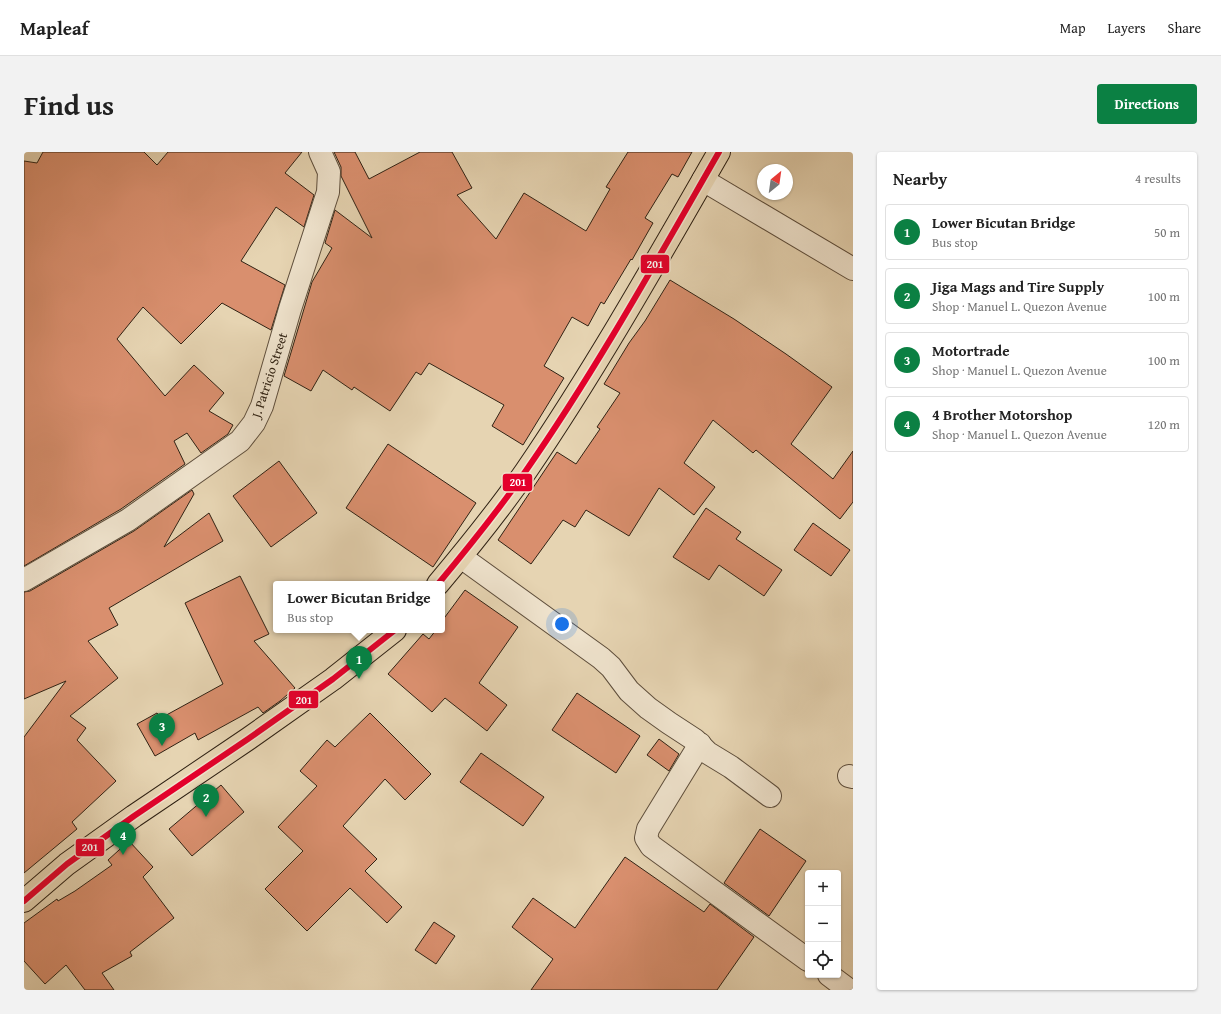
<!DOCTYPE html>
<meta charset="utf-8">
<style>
:root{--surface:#fff;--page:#f2f2f2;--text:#222;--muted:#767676;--line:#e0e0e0;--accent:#0b8043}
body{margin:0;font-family:"Gentium Book Plus",serif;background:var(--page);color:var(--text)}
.controls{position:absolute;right:12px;bottom:12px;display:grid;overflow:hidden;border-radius:4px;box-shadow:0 1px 3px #0004}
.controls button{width:36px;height:36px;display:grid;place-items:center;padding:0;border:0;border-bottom:1px solid var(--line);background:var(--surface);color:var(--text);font:20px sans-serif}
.compass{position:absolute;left:733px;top:12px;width:36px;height:36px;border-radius:50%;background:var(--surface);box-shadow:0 1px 3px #0004;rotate:29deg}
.you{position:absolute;left:538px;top:472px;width:14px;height:14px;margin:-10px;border:3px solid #fff;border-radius:50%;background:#1a73e8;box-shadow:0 0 0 6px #1a73e833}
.badge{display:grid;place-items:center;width:26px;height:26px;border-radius:50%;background:var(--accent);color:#fff;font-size:13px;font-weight:700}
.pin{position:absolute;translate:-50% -33px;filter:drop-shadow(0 1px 2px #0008)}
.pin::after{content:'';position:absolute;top:21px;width:14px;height:12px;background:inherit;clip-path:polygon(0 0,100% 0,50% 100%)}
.popup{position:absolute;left:249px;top:429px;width:172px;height:52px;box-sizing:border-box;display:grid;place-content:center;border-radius:4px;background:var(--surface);filter:drop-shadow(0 1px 3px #0005);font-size:13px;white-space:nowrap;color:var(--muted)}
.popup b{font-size:15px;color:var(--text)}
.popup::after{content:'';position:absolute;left:50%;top:100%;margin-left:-8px;border:8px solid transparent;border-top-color:var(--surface)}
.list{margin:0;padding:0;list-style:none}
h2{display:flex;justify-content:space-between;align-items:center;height:52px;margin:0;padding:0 16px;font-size:17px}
h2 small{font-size:13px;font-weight:400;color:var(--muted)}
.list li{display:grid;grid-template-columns:26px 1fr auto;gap:12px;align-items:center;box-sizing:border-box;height:56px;margin:0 8px 8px;padding:0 8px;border:1px solid var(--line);border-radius:4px}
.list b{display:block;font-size:15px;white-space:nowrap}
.list p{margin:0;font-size:13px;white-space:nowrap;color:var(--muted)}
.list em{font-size:13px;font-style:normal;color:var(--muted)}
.icon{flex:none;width:22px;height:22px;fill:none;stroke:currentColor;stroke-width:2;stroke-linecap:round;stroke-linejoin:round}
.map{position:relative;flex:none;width:829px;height:838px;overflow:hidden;border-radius:4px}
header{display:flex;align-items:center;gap:24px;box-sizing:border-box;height:56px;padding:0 20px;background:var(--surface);border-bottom:1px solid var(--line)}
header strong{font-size:19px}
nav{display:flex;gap:22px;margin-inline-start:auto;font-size:14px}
.intro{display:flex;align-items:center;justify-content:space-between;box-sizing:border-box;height:96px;padding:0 24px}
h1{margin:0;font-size:28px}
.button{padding:10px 18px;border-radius:4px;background:var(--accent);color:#fff;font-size:14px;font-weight:700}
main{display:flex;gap:24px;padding:0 24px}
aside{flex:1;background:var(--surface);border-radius:4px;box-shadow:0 1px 3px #0004}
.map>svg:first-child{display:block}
.building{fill:#d98f6e;stroke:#302214}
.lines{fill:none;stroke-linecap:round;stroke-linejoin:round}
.minor-casing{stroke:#5e4e3c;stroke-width:24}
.major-casing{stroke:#302214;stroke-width:24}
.minor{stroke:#efe3cd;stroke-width:22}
.major{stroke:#e6d4b2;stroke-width:22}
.bus-1-casing{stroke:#efe3cd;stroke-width:9}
.bus-1{stroke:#e4002b;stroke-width:6}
.labels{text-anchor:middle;stroke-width:3;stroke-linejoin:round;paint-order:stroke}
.street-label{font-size:13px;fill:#302214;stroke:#efe3cd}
.line-badge{stroke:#efe3cd;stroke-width:1.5}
.badge-label{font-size:11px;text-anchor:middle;font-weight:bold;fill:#fff}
</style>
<header>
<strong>Mapleaf</strong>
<nav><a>Map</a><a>Layers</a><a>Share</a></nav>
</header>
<div class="intro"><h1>Find us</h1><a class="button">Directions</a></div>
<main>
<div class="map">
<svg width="829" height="838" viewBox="0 0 829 838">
<rect width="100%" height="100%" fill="#e6d4b2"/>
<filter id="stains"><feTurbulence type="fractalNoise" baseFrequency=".005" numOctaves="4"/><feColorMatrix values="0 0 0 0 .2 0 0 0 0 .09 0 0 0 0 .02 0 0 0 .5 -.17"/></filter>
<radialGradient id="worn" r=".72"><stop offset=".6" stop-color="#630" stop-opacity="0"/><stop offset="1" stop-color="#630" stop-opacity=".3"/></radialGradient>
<g class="building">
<path d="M19 0H120L133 13 144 0H278L261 21 290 43 280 75 252 55 217 109 261 133 247 178 198 151 157 192 119 155 93 187 141 244 170 213 200 241 185 259 209 273 204 282 177 301 163 281 150 289 161 312 97 357 0 414V9L13 11Z"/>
<path d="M310 0H331L345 27 396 0H428L448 36 433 43 472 87 500 41 562 79 586 37 582 35 604 0H668L654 25 648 22 621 66 629 71 608 108 607 107 580 152 577 150 564 174 548 165 520 214 540 226 499 293 468 274 480 253 405 211 397 223 392 220 366 259 330 235 328 238 299 218 287 239 260 224 288 130 308 96 301 91 311 58 348 86 317 24V15Z"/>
<path d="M646 128 710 167 762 202 808 235 767 292 809 327 829 299V350L816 367 732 298 729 301 689 268 660 311 691 335 670 363 635 336 605 384 562 358 551 375 539 368 507 412 474 388 533 300 552 312 576 277 573 275 596 241 580 232 605 191 621 169Z"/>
<path d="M364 292 452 351 409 415 322 356Z"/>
<path d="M255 309 293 361 247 395 209 344Z"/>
<path d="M168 338 170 342 140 395 185 361 199 389 85 456 94 473 64 489 94 526 46 564 62 576 53 588 92 629 48 670 53 677 0 721V585L42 529 0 547V440L6 439 110 379Z"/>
<path d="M682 356 717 380 712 387 758 418 740 444 695 413 685 428 649 405Z"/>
<path d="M789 371 826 398 807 424 770 398Z"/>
<path d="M216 424 245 482 230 489 271 536 256 549 239 561 234 555 174 588 171 581 131 604 113 572 133 561 137 566 199 532 161 451Z"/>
<path d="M441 438 494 475 455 531 483 553 463 579 421 546 408 560 364 522 399 482 405 487 412 478H418V469Z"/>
<path d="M553 541 616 584 592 621 528 578Z"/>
<path d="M346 561 407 622 381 648 361 627 319 674 353 707 341 719 378 755 363 771 326 736 283 779 241 737 279 699 254 675 293 634 276 619 303 588 311 595Z"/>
<path d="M635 587 655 602 645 619 623 603Z"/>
<path d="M457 601 520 645 499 674 436 630Z"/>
<path d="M197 633 220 660 168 704 145 677Z"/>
<path d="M736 677 782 709 745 764 700 731Z"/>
<path d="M105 689 129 715 119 725 150 766 106 800 108 804 78 821 90 838H61L42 813 21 832 0 809V771L33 747 34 749 51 739 88 713 84 708Z"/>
<path d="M601 705 680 760 686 752 730 785 693 838H507L529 807 488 775 509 746 551 776Z"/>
<path d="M410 770 431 784 412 812 391 798Z"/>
</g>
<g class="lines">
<defs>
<g id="minor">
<path d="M679 28 829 117"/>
<path d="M437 405 577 506 587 515 605 539 624 556 645 571 671 588 684 601 707 615 746 644"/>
<path d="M0 428 104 368 216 289 230 271 238 254 266 157 304 40 305 20 296 0"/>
<path d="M676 592 624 677 622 686 627 694 784 808"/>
<path d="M825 624 829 625"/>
<path d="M805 823 825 838"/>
</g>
<g id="major">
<path d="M414 432C445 395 475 358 502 319 572 216 633 108 695 0"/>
<path d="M0 749 43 712 110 664 224 587 309 527 371 478"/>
</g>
</defs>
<use href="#minor" class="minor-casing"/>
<use href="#major" class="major-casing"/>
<use href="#minor" class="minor"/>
<use href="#major" class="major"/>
<defs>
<g id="bus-1">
<path d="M414 432C444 396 474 359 501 320 572 218 633 108 695 0"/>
<path d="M0 749 43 712 110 664 224 587 309 527 371 478"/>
</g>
</defs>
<use href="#bus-1" class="bus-1-casing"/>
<use href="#bus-1" class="bus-1"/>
</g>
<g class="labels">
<g class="street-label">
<text transform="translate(245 223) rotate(-72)" y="5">J. Patricio Street</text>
</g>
</g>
<g class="line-badge">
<rect x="616" y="102" width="30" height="20" rx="4" fill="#e4002b"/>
<rect x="478" y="321" width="31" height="19" rx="4" fill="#e4002b"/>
<rect x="264" y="538" width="31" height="19" rx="4" fill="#e4002b"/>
<rect x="51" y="686" width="30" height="19" rx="4" fill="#e4002b"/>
</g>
<g class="badge-label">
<text x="631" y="116">201</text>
<text x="494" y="334">201</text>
<text x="280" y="552">201</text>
<text x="66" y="699">201</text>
</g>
<rect width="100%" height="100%" filter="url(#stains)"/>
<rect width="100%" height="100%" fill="url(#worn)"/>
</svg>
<div class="controls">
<button>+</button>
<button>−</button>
<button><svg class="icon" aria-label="locate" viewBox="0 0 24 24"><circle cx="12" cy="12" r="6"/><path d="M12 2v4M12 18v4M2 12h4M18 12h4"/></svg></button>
</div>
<svg class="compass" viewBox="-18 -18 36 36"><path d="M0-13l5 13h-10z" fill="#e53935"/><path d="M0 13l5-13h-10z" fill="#767676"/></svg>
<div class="you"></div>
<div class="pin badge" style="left:335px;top:527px">1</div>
<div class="popup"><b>Lower Bicutan Bridge</b>Bus stop</div>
<div class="pin badge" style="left:182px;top:665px">2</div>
<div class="pin badge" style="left:138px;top:594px">3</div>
<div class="pin badge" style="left:99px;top:703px">4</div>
</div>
<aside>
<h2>Nearby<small>4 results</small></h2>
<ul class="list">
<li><span class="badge">1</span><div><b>Lower Bicutan Bridge</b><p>Bus stop</p></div><em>50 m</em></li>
<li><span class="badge">2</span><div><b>Jiga Mags and Tire Supply</b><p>Shop · Manuel L. Quezon Avenue</p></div><em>100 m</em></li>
<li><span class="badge">3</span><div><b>Motortrade</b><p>Shop · Manuel L. Quezon Avenue</p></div><em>100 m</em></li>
<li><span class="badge">4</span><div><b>4 Brother Motorshop</b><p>Shop · Manuel L. Quezon Avenue</p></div><em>120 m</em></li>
</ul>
</aside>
</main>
